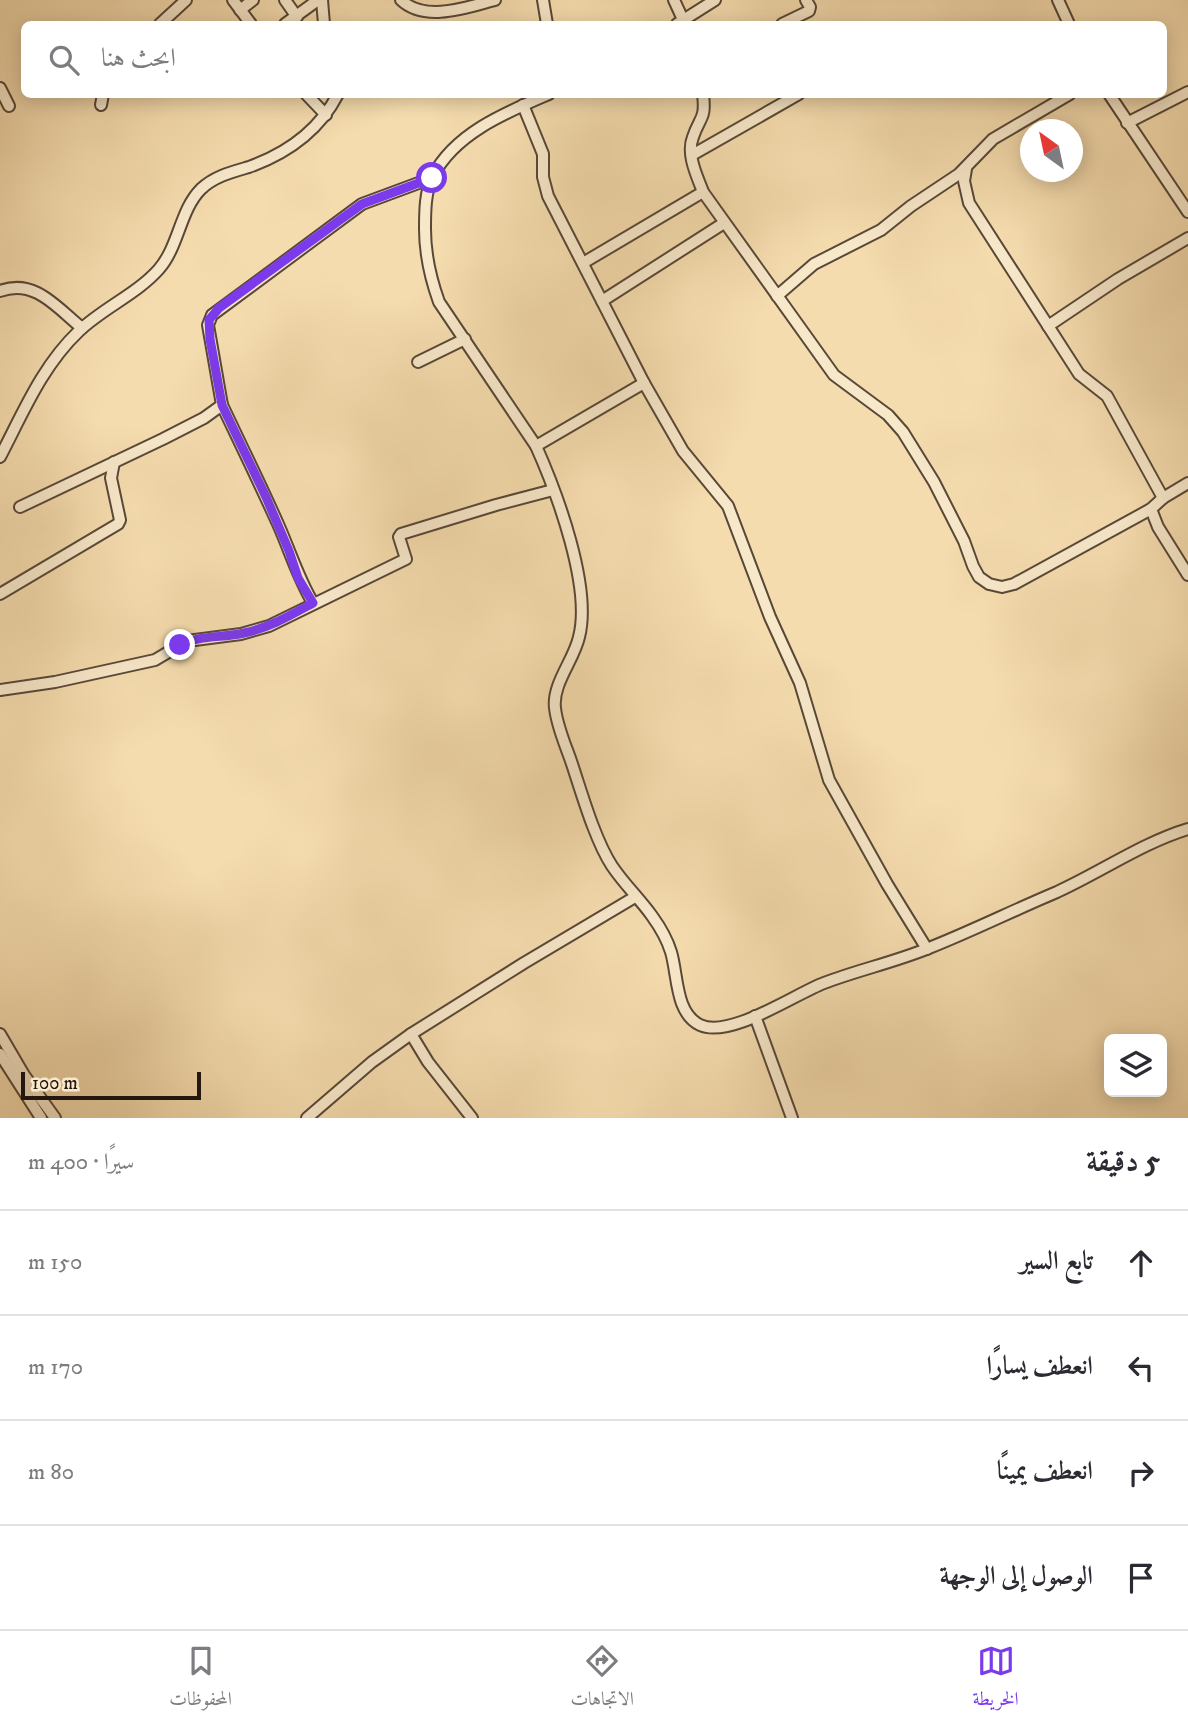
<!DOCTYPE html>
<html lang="ar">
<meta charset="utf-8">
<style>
:root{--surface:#fff;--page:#f7f7f7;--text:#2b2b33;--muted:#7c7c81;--line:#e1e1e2;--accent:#7c3aed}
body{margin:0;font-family:"IM FELL DW Pica",Amiri,serif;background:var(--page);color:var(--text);direction:rtl}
.controls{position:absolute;right:21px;bottom:21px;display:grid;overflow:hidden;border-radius:10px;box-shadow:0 4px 18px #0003}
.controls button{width:63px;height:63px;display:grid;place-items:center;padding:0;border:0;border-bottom:2px solid var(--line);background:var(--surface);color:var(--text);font:35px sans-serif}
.compass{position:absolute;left:1020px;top:119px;width:63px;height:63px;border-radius:50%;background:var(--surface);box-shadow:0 4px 18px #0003;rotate:327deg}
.scale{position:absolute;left:21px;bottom:18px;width:180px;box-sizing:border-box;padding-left:7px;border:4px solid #241710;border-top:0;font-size:19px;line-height:24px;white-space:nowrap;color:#241710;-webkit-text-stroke:5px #f8e8ca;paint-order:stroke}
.stop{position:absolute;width:21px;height:21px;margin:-16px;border:5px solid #7c3aed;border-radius:50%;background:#fff}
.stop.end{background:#7c3aed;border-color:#fff;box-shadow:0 2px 7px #0008}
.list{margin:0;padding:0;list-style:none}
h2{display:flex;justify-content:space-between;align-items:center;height:91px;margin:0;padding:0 28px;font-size:30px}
h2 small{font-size:23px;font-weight:400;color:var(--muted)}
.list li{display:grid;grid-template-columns:46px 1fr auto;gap:21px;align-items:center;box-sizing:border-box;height:105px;padding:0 28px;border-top:2px solid var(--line)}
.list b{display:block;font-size:26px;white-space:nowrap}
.list em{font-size:23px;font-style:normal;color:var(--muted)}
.icon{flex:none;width:38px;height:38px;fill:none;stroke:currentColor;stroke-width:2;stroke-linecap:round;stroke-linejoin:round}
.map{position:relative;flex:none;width:1188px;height:1118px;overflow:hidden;direction:ltr}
.search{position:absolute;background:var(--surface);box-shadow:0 4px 18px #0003;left:21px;right:21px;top:21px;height:77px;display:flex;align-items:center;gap:18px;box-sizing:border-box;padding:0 24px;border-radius:10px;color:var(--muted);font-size:26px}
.sheet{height:511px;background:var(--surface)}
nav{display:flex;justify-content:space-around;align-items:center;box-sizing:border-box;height:98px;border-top:2px solid var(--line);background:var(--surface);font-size:19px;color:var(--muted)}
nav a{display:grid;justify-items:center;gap:4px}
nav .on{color:var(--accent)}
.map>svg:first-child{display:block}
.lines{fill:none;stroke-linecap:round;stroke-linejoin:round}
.minor-casing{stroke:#584838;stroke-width:14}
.minor{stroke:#f8e8ca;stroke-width:10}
.route{stroke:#7c3aed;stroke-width:9}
</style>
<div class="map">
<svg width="1188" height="1118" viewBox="0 0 1188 1118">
<rect width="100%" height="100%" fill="#f5dcae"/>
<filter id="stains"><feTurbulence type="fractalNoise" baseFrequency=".00286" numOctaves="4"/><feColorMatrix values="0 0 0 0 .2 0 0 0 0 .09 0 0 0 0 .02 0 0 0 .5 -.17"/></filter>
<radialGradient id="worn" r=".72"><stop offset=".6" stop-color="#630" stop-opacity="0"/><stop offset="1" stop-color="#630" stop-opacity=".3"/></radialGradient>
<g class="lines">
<defs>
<g id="minor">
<path d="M233 0 251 24"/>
<path d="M285 0 297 17"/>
<path d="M322 0 324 24"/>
<path d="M401 0C425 23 468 7 495 0"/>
<path d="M543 0 547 24"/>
<path d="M674 0 685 24"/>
<path d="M1058 0 1069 24"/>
<path d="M240 10 253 0"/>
<path d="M160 24 186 0"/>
<path d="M285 24 318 0"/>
<path d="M677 24 715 0"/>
<path d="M782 24 809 11 810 7 806 0"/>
<path d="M0 88 9 106"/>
<path d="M306 94 326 115"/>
<path d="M549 94C507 112 455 133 433 176 425 191 425 212 425 229 425 255 430 277 439 302L536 446C557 493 592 587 579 637 574 660 552 684 555 708 557 727 566 746 572 764 582 794 595 840 612 866 624 884 640 899 652 916 660 927 667 939 671 952 678 975 675 1013 700 1025 730 1039 795 994 824 983 858 970 895 962 929 948 972 931 1014 910 1057 892 1101 872 1142 843 1188 829"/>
<path d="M703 94C706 120 700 116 693 137 686 154 697 176 703 192L834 375 888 415 903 432 934 482 964 541 973 566 979 577 989 584 1002 587 1014 584 1151 509 1163 498 1188 483"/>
<path d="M1109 94 1188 212"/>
<path d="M101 105 103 94"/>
<path d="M523 105 543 154V177L548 196 644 383 683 451 728 506 770 617 800 683 829 780 887 884 927 949"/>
<path d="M1127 123 1188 92"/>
<path d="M692 155 799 94"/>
<path d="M966 169 964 181 969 203 1079 374 1107 396 1163 498"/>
<path d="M583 263 703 192"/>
<path d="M0 291C35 278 57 308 82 328"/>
<path d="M777 296 814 264 881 230 911 206 959 174 993 139 1070 94"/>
<path d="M602 301 724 223"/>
<path d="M1048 326 1118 279 1188 238"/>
<path d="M418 362 465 339"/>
<path d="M222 405C241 445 260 484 278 524 290 551 298 578 313 603"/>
<path d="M536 446 644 383"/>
<path d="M0 457C23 413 42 366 79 331 103 308 137 294 159 269 179 246 180 210 201 189 215 176 232 172 249 167 288 153 319 131 338 94"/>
<path d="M20 507 163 439 204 418 222 405 208 325 212 315 362 204 432 178"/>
<path d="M1151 509 1158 527 1188 575"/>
<path d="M0 594 118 524 120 520 111 478 114 462"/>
<path d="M0 690 55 682 155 660 187 641 241 634 269 626 406 559 399 537 401 534 496 505 553 490"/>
<path d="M755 1016 792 1118"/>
<path d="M0 1034 24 1075 55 1118"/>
<path d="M0 1054 41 1118"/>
<path d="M307 1118 372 1062 411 1034"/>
<path d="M472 1118 428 1062 411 1034 524 963 635 897"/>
</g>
</defs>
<use href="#minor" class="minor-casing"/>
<use href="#minor" class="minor"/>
</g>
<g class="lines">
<path class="route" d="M180 645C199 635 222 638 244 633 269 628 291 615 313 603L298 578 289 551 266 497 222 405 210 339 209 320 219 308 362 204 432 178"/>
</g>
<rect width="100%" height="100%" filter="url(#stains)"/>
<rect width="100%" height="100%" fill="url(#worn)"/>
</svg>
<div class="controls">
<button><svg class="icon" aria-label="layers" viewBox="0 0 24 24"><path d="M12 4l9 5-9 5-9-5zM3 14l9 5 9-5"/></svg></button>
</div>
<svg class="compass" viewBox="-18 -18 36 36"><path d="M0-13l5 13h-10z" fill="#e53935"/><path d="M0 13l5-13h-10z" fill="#7c7c81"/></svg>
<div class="scale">100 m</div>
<div class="stop" style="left:432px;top:178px"></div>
<div class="stop end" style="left:180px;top:645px"></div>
<div class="search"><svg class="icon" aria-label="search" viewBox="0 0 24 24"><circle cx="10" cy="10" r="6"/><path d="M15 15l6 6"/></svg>ابحث هنا</div>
</div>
<section class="sheet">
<h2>5 دقيقة<small>سيرًا · 400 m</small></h2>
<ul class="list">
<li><svg class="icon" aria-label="ahead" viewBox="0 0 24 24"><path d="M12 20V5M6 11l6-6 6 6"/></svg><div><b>تابع السير</b></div><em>150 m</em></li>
<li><svg class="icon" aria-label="left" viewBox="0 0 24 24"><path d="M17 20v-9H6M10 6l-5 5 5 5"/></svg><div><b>انعطف يسارًا</b></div><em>170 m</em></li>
<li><svg class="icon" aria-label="right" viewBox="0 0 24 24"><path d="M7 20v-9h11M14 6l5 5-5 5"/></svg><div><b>انعطف يمينًا</b></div><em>80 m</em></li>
<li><svg class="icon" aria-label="arrive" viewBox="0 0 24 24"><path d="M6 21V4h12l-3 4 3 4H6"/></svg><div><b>الوصول إلى الوجهة</b></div></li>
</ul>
</section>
<nav>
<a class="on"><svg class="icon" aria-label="map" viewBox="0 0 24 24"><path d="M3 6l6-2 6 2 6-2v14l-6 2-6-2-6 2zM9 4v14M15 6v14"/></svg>الخريطة</a>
<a><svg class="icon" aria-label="directions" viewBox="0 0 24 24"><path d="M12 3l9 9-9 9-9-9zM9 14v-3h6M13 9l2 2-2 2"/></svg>الاتجاهات</a>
<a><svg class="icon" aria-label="saved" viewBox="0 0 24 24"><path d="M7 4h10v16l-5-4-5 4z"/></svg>المحفوظات</a>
</nav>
